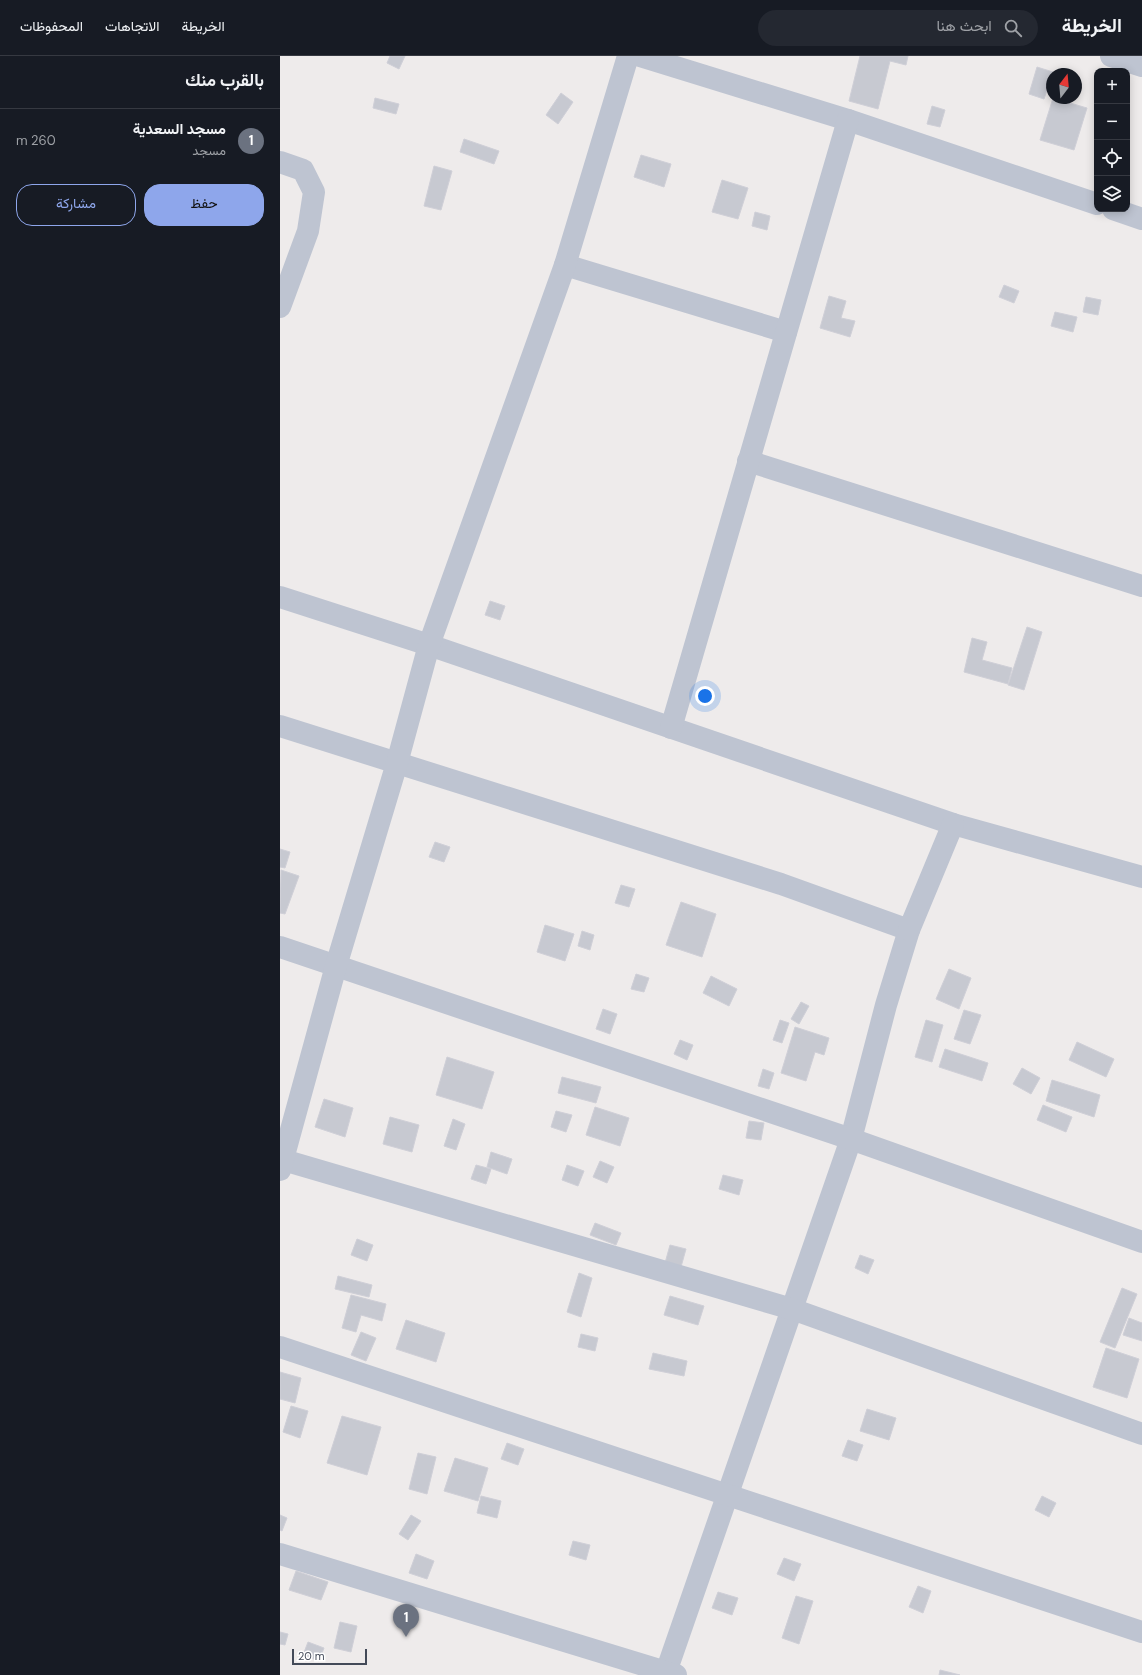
<!DOCTYPE html>
<html lang="ar">
<meta charset="utf-8">
<style>
:root{--surface:#171b24;--page:#242831;--text:#f1f3f6;--muted:#9ea1a6;--line:#363941;--accent:#8ea6eb}
body{margin:0;font-family:"DM Sans",Vazirmatn,sans-serif;background:var(--page);color:var(--text);direction:rtl}
.controls{position:absolute;right:12px;top:12px;display:grid;overflow:hidden;border-radius:8px;box-shadow:0 2px 10px #0003}
.controls button{width:36px;height:36px;display:grid;place-items:center;padding:0;border:0;border-bottom:1px solid var(--line);background:var(--surface);color:var(--text);font:20px sans-serif}
.compass{position:absolute;left:766px;top:12px;width:36px;height:36px;border-radius:50%;background:var(--surface);box-shadow:0 2px 10px #0003;rotate:16deg}
.scale{position:absolute;left:12px;bottom:10px;width:75px;box-sizing:border-box;padding-left:4px;border:2px solid #434a58;border-top:0;font-size:11px;line-height:14px;white-space:nowrap;color:#434a58;-webkit-text-stroke:3px #fff;paint-order:stroke}
.you{position:absolute;left:425px;top:640px;width:14px;height:14px;margin:-10px;border:3px solid #fff;border-radius:50%;background:#1a73e8;box-shadow:0 0 0 6px #1a73e833}
.badge{display:grid;place-items:center;width:26px;height:26px;border-radius:50%;background:var(--accent);color:#fff;font-size:13px;font-weight:700}
.pin{position:absolute;translate:-50% -33px;filter:drop-shadow(0 1px 2px #0008)}
.pin::after{content:'';position:absolute;top:21px;width:14px;height:12px;background:inherit;clip-path:polygon(0 0,100% 0,50% 100%)}
.list{margin:0;padding:0;list-style:none}
h2{display:flex;justify-content:space-between;align-items:center;height:52px;margin:0;padding:0 16px;font-size:17px}
h2 small{font-size:13px;font-weight:400;color:var(--muted)}
.list li{display:grid;grid-template-columns:26px 1fr auto;gap:12px;align-items:center;box-sizing:border-box;height:64px;padding:0 16px;border-top:1px solid var(--line)}
.list b{display:block;font-size:15px;white-space:nowrap}
.list p{margin:0;font-size:13px;white-space:nowrap;color:var(--muted)}
.list em{font-size:13px;font-style:normal;color:var(--muted)}
.actions{display:flex;gap:8px;padding:12px 16px}
.actions a{flex:1;padding:9px 0;border:1px solid var(--accent);border-radius:16px;text-align:center;font-size:14px;color:var(--accent)}
.actions .main{background:var(--accent);color:#111}
.icon{flex:none;width:22px;height:22px;fill:none;stroke:currentColor;stroke-width:2;stroke-linecap:round;stroke-linejoin:round}
.map{position:relative;flex:none;width:862px;height:1619px;overflow:hidden;direction:ltr}
header{display:flex;align-items:center;gap:24px;box-sizing:border-box;height:56px;padding:0 20px;background:var(--surface);border-bottom:1px solid var(--line)}
header strong{font-size:19px}
nav{display:flex;gap:22px;margin-inline-start:auto;font-size:14px}
.search{width:280px;height:36px;background:var(--page);display:flex;align-items:center;gap:10px;box-sizing:border-box;padding:0 14px;border-radius:22px;color:var(--muted);font-size:15px}
main{display:flex}
aside{flex:1;background:var(--surface)}
.map>svg:first-child{display:block}
.building{fill:#c7c9d1;stroke:#cfcfd7}
.lines{fill:none;stroke-linecap:round;stroke-linejoin:round}
.street{stroke:#bec4d1;stroke-width:22}
</style>
<header>
<strong>الخريطة</strong>
<div class="search"><svg class="icon" aria-label="search" viewBox="0 0 24 24"><circle cx="10" cy="10" r="6"/><path d="M15 15l6 6"/></svg>ابحث هنا</div>
<nav><a>الخريطة</a><a>الاتجاهات</a><a>المحفوظات</a></nav>
</header>
<main>
<div class="map">
<svg width="862" height="1619" viewBox="0 0 862 1619">
<rect width="100%" height="100%" fill="#eeebeb"/>
<g class="building">
<path d="M110 0H125L119 13 107 7Z"/>
<path d="M580 0H628L626 9 610 5 598 53 569 45Z"/>
<path d="M757 11 773 16 764 43 749 38Z"/>
<path d="M281 37 293 46 278 68 266 59Z"/>
<path d="M95 42 119 48 116 58 93 52Z"/>
<path d="M773 42 807 52 794 94 760 84Z"/>
<path d="M652 50 665 54 660 71 647 68Z"/>
<path d="M184 83 219 95 214 108 180 96Z"/>
<path d="M361 99 391 108 384 131 354 121Z"/>
<path d="M154 110 172 115 161 154 144 150Z"/>
<path d="M442 124 468 132 458 163 432 156Z"/>
<path d="M475 156 490 160 487 174 472 170Z"/>
<path d="M724 229 739 235 734 247 719 241Z"/>
<path d="M549 240 566 245 561 262 575 265 570 281 540 272Z"/>
<path d="M806 241 821 244 818 259 803 256Z"/>
<path d="M775 256 797 261 793 276 771 270Z"/>
<path d="M210 545 225 550 220 564 205 559Z"/>
<path d="M747 571 762 576 744 634 728 629Z"/>
<path d="M692 582 707 586 702 604 732 612 728 628 684 616Z"/>
<path d="M155 786 170 791 164 806 149 801Z"/>
<path d="M0 793 10 796 5 812 0 811Z"/>
<path d="M1 814 19 820 5 858 0 857Z"/>
<path d="M341 829 355 833 349 851 335 847Z"/>
<path d="M401 846 436 858 422 901 386 889Z"/>
<path d="M265 869 294 878 285 905 257 896Z"/>
<path d="M302 875 314 879 310 894 298 890Z"/>
<path d="M669 913 691 922 679 953 656 943Z"/>
<path d="M356 918 369 922 364 936 351 933Z"/>
<path d="M431 920 457 933 449 950 423 937Z"/>
<path d="M521 946 529 950 519 968 511 963Z"/>
<path d="M323 953 337 958 330 978 316 973Z"/>
<path d="M684 954 701 959 690 988 674 983Z"/>
<path d="M500 964 509 967 502 987 493 984Z"/>
<path d="M646 964 663 969 652 1006 635 1001Z"/>
<path d="M515 971 549 982 544 999 535 996 526 1025 501 1017Z"/>
<path d="M400 984 413 989 407 1004 394 998Z"/>
<path d="M797 986 834 1003 826 1021 789 1004Z"/>
<path d="M665 993 708 1007 702 1025 659 1011Z"/>
<path d="M167 1001 214 1016 202 1053 156 1039Z"/>
<path d="M742 1012 760 1022 751 1038 733 1028Z"/>
<path d="M483 1013 494 1017 489 1033 478 1030Z"/>
<path d="M282 1021 321 1031 316 1047 278 1037Z"/>
<path d="M772 1024 820 1039 814 1061 766 1045Z"/>
<path d="M44 1043 73 1052 65 1081 35 1071Z"/>
<path d="M763 1049 792 1061 786 1076 757 1064Z"/>
<path d="M315 1051 349 1062 340 1090 306 1079Z"/>
<path d="M276 1055 292 1059 286 1076 271 1071Z"/>
<path d="M110 1061 139 1069 132 1096 103 1088Z"/>
<path d="M173 1063 185 1068 176 1094 164 1090Z"/>
<path d="M469 1065 484 1067 481 1084 466 1082Z"/>
<path d="M211 1096 232 1103 227 1118 207 1111Z"/>
<path d="M320 1105 334 1111 327 1127 313 1121Z"/>
<path d="M196 1109 211 1113 206 1128 191 1123Z"/>
<path d="M287 1109 304 1115 298 1130 282 1124Z"/>
<path d="M443 1119 463 1124 459 1139 439 1133Z"/>
<path d="M315 1167 341 1177 336 1189 310 1179Z"/>
<path d="M77 1183 93 1189 87 1205 71 1199Z"/>
<path d="M390 1189 406 1193 401 1211 385 1207Z"/>
<path d="M580 1199 594 1204 588 1218 575 1212Z"/>
<path d="M299 1217 312 1222 301 1261 287 1256Z"/>
<path d="M58 1220 92 1229 89 1241 55 1233Z"/>
<path d="M842 1232 857 1238 835 1292 820 1286Z"/>
<path d="M71 1239 106 1248 102 1265 81 1259 76 1276 62 1272Z"/>
<path d="M390 1240 424 1250 418 1269 384 1259Z"/>
<path d="M849 1262 862 1267V1285L843 1279Z"/>
<path d="M126 1264 165 1277 156 1306 116 1293Z"/>
<path d="M81 1276 96 1282 86 1305 71 1299Z"/>
<path d="M301 1278 318 1282 315 1295 298 1291Z"/>
<path d="M826 1292 859 1303 847 1342 813 1331Z"/>
<path d="M373 1297 407 1305 404 1320 369 1313Z"/>
<path d="M0 1316 21 1322 15 1347 0 1343Z"/>
<path d="M11 1350 28 1355 20 1382 3 1376Z"/>
<path d="M587 1353 616 1362 609 1384 580 1375Z"/>
<path d="M62 1360 101 1371 87 1419 47 1407Z"/>
<path d="M568 1384 583 1389 577 1405 562 1400Z"/>
<path d="M227 1387 244 1393 238 1409 221 1403Z"/>
<path d="M138 1397 156 1401 147 1438 129 1433Z"/>
<path d="M175 1402 208 1412 198 1445 164 1435Z"/>
<path d="M201 1440 221 1445 217 1462 197 1457Z"/>
<path d="M762 1440 776 1447 769 1461 755 1454Z"/>
<path d="M0 1459 7 1462 2 1475 0 1474Z"/>
<path d="M131 1459 141 1465 128 1484 119 1478Z"/>
<path d="M293 1485 310 1489 306 1504 289 1499Z"/>
<path d="M136 1498 154 1505 147 1523 129 1517Z"/>
<path d="M504 1502 521 1508 514 1525 497 1518Z"/>
<path d="M16 1515 48 1526 41 1544 9 1534Z"/>
<path d="M638 1530 651 1535 643 1557 629 1551Z"/>
<path d="M438 1536 458 1542 452 1559 432 1552Z"/>
<path d="M516 1540 533 1545 519 1588 502 1582Z"/>
<path d="M60 1566 77 1570 71 1596 54 1592Z"/>
<path d="M0 1576 8 1578 5 1589 0 1588Z"/>
<path d="M28 1586 44 1592 39 1605 23 1599Z"/>
<path d="M660 1614 680 1619H659Z"/>
</g>
<g class="lines">
<g class="street">
<path d="M360 0 568 64 817 148"/>
<path d="M831 0 862 10"/>
<path d="M0 106 23 114 34 136 28 175 0 251"/>
<path d="M833 153 862 163"/>
<path d="M285 209 506 276"/>
<path d="M468 405 862 530"/>
<path d="M0 541 149 589 673 768 862 821"/>
<path d="M0 670 501 828 629 874 606 949 571 1083 385 1619"/>
<path d="M391 672 568 64"/>
<path d="M629 874 673 768"/>
<path d="M0 891 571 1083 862 1186"/>
<path d="M0 1103 512 1253 862 1378"/>
<path d="M0 1114 56 910 117 707 149 589 285 209 348 0"/>
<path d="M0 1291 862 1576"/>
<path d="M0 1498 396 1619"/>
</g>
</g>
</svg>
<div class="controls">
<button>+</button>
<button>−</button>
<button><svg class="icon" aria-label="locate" viewBox="0 0 24 24"><circle cx="12" cy="12" r="6"/><path d="M12 2v4M12 18v4M2 12h4M18 12h4"/></svg></button>
<button><svg class="icon" aria-label="layers" viewBox="0 0 24 24"><path d="M12 4l9 5-9 5-9-5zM3 14l9 5 9-5"/></svg></button>
</div>
<svg class="compass" viewBox="-18 -18 36 36"><path d="M0-13l5 13h-10z" fill="#e53935"/><path d="M0 13l5-13h-10z" fill="#9ea1a6"/></svg>
<div class="scale">20 m</div>
<div class="you"></div>
<div class="pin badge" style="left:126px;top:1581px;background:#6b7280">1</div>
</div>
<aside>
<h2>بالقرب منك<small></small></h2>
<ul class="list">
<li><span class="badge" style="background:#6b7280">1</span><div><b>مسجد السعدية</b><p>مسجد</p></div><em>260 m</em></li>
</ul>
<div class="actions"><a class="main">حفظ</a><a>مشاركة</a></div>
</aside>
</main>
